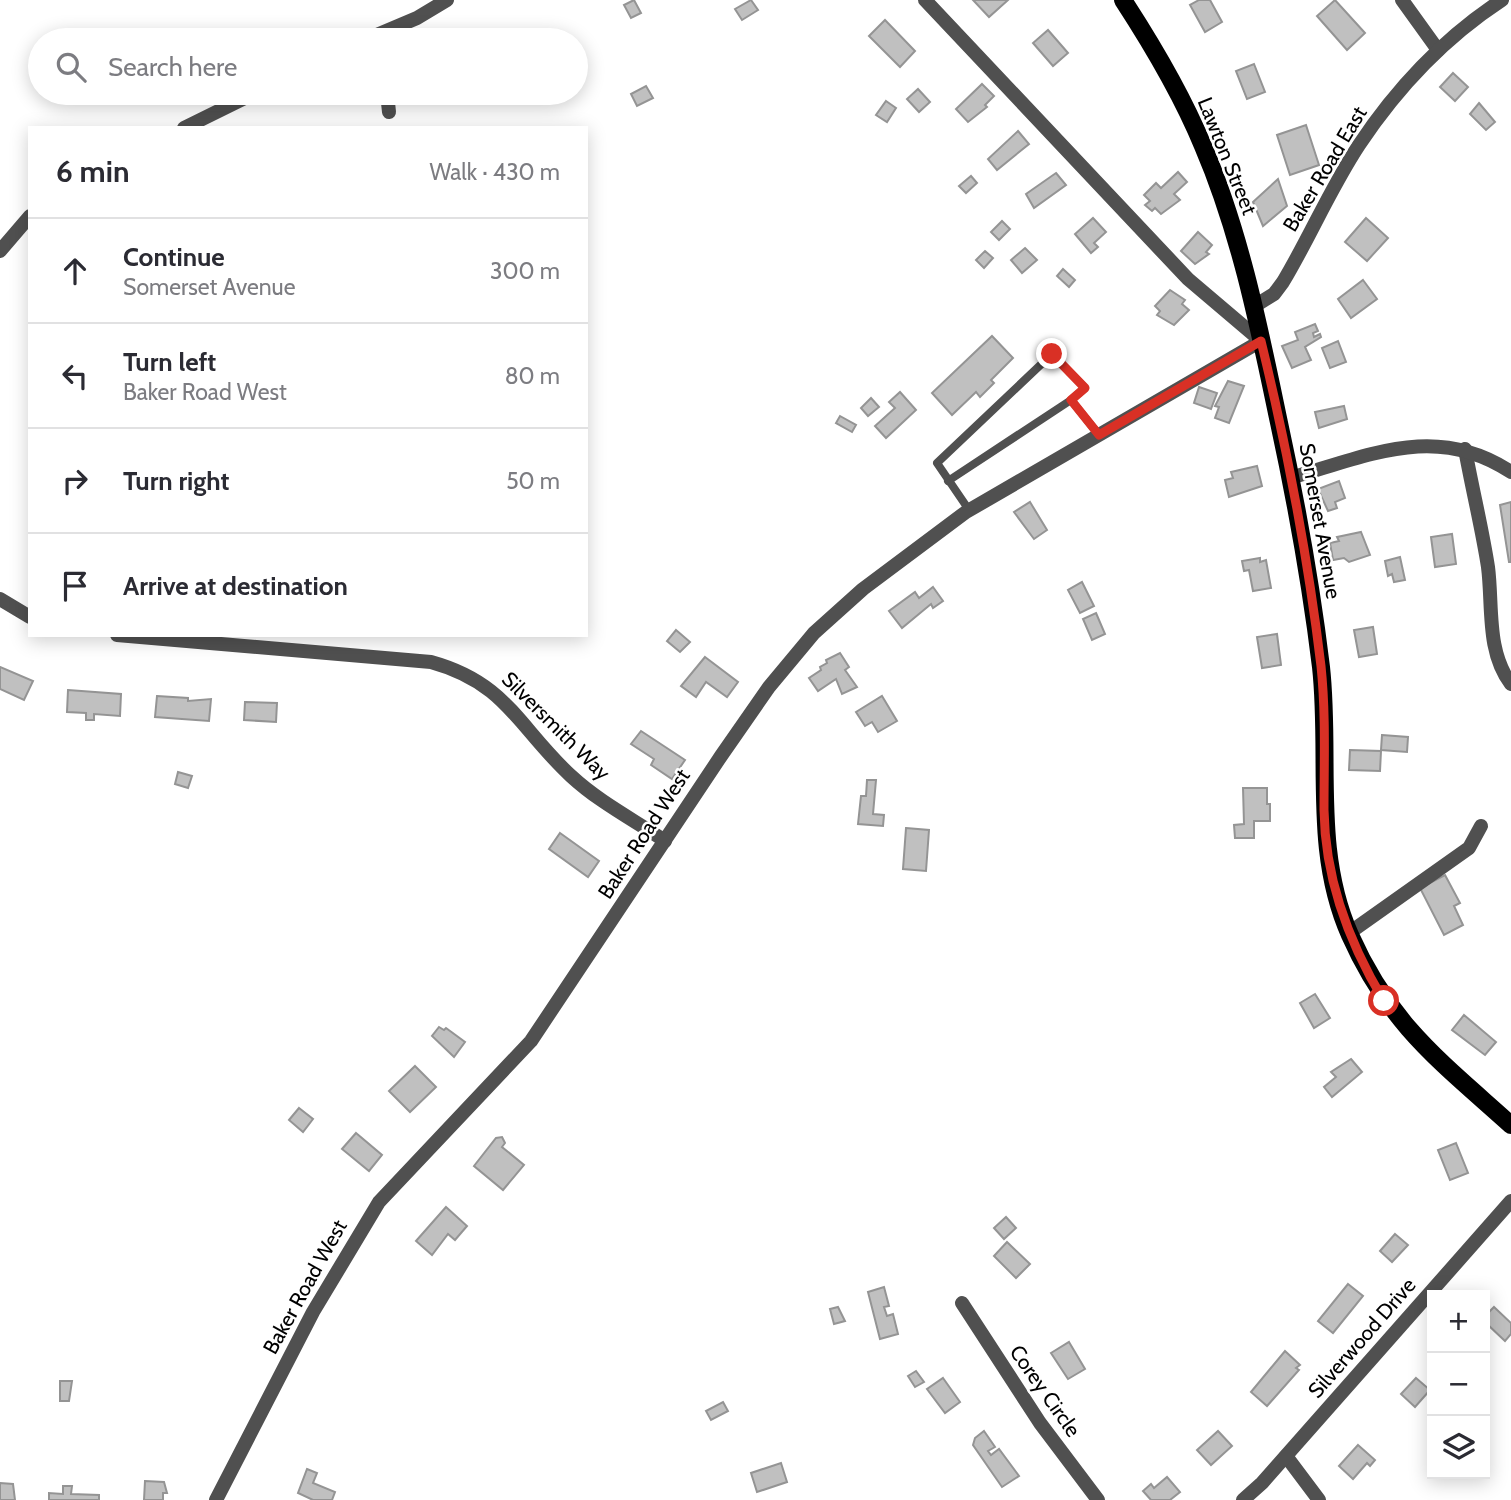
<!DOCTYPE html>
<meta charset="utf-8">
<style>
:root{--surface:#fff;--page:#f7f7f7;--text:#2b2b33;--muted:#7c7c81;--line:#e1e1e2}
body{margin:0;font-family:Cabin,sans-serif;background:var(--page);color:var(--text)}
.controls{position:absolute;right:21px;bottom:21px;display:grid;overflow:hidden;border-radius:0px;box-shadow:0 4px 18px #0003}
.controls button{width:63px;height:63px;display:grid;place-items:center;padding:0;border:0;border-bottom:2px solid var(--line);background:var(--surface);color:var(--text);font:35px sans-serif}
.stop{position:absolute;width:21px;height:21px;margin:-16px;border:5px solid #d93025;border-radius:50%;background:#fff}
.stop.end{background:#d93025;border-color:#fff;box-shadow:0 2px 7px #0008}
.list{margin:0;padding:0;list-style:none}
h2{display:flex;justify-content:space-between;align-items:center;height:91px;margin:0;padding:0 28px;font-size:30px}
h2 small{font-size:23px;font-weight:400;color:var(--muted)}
.list li{display:grid;grid-template-columns:46px 1fr auto;gap:21px;align-items:center;box-sizing:border-box;height:105px;padding:0 28px;border-top:2px solid var(--line)}
.list b{display:block;font-size:26px;white-space:nowrap}
.list p{margin:0;font-size:23px;white-space:nowrap;color:var(--muted)}
.list em{font-size:23px;font-style:normal;color:var(--muted)}
.icon{flex:none;width:38px;height:38px;fill:none;stroke:currentColor;stroke-width:2;stroke-linecap:round;stroke-linejoin:round}
.map{position:relative;flex:none;width:1511px;height:1500px;overflow:hidden}
.search{position:absolute;background:var(--surface);box-shadow:0 4px 18px #0003;left:28px;top:28px;width:560px;height:77px;display:flex;align-items:center;gap:18px;box-sizing:border-box;padding:0 24px;border-radius:38px;color:var(--muted);font-size:26px}
.panel{position:absolute;background:var(--surface);box-shadow:0 4px 18px #0003;left:28px;top:126px;width:560px;height:511px;border-radius:0px}
.map>svg:first-child{display:block}
.building{fill:#c0c0c0;stroke:#949494;stroke-width:2}
.lines{fill:none;stroke-linecap:round;stroke-linejoin:round}
.lane{stroke:#505050;stroke-width:8}
.street{stroke:#505050;stroke-width:14}
.primary{stroke:#000;stroke-width:18}
.route{stroke:#d93025;stroke-width:9}
.labels{text-anchor:middle;stroke-width:5;stroke-linejoin:round;paint-order:stroke}
.street-label{font-size:21px;fill:#000;stroke:#fff}
</style>
<div class="map">
<svg width="1511" height="1500" viewBox="0 0 1511 1500">
<rect width="100%" height="100%" fill="#fff"/>
<g class="building">
<path d="M634 0 641 13 631 18 624 5Z"/>
<path d="M751 0 758 10 742 20 735 9Z"/>
<path d="M973 0H1008L989 17Z"/>
<path d="M1199 0H1210L1222 22 1205 32 1190 5Z"/>
<path d="M1335 0 1365 33 1347 50 1317 16Z"/>
<path d="M885 20 915 51 900 67 869 36Z"/>
<path d="M1048 30 1068 53 1053 66 1033 43Z"/>
<path d="M1254 64 1265 92 1247 99 1236 71Z"/>
<path d="M1453 73 1468 87 1455 101 1440 87Z"/>
<path d="M982 84 994 96 985 105 987 107 968 122 956 109Z"/>
<path d="M646 86 653 98 637 106 631 94Z"/>
<path d="M918 89 930 102 919 112 907 99Z"/>
<path d="M886 101 896 108 887 122 876 115Z"/>
<path d="M1479 103 1495 122 1486 130 1470 114Z"/>
<path d="M1306 125 1319 165 1290 175 1277 135Z"/>
<path d="M1018 131 1029 144 997 170 988 159Z"/>
<path d="M1178 172 1187 182 1174 194 1180 200 1161 214 1155 208 1152 211 1145 205 1150 201 1144 195 1156 183 1161 188Z"/>
<path d="M1056 173 1066 185 1034 208 1026 194Z"/>
<path d="M971 176 977 183 966 193 959 186Z"/>
<path d="M1278 179 1287 206 1263 226 1253 202Z"/>
<path d="M1093 218 1106 232 1094 243 1098 247 1091 253 1075 234Z"/>
<path d="M1366 218 1388 238 1367 261 1345 242Z"/>
<path d="M1002 221 1010 229 999 240 991 232Z"/>
<path d="M1198 232 1212 245 1206 252 1209 254 1195 264 1181 251Z"/>
<path d="M1025 248 1037 260 1022 273 1011 260Z"/>
<path d="M985 251 993 258 984 268 976 260Z"/>
<path d="M1063 269 1075 280 1069 287 1057 276Z"/>
<path d="M1363 280 1377 299 1351 318 1338 299Z"/>
<path d="M1170 290 1185 300 1182 304 1189 310 1174 325 1157 315 1160 311 1155 306Z"/>
<path d="M1315 324 1318 331 1313 333 1314 337 1320 334 1321 337 1305 347 1311 360 1292 368 1282 346 1298 340 1295 332Z"/>
<path d="M992 336 1013 358 991 380 994 383 980 397 976 392 952 415 932 393Z"/>
<path d="M1338 341 1346 362 1330 368 1322 348Z"/>
<path d="M1228 381 1244 386 1229 423 1215 418 1219 407 1215 406Z"/>
<path d="M1199 387 1217 393 1211 409 1194 403Z"/>
<path d="M900 392 916 410 886 438 875 426 895 408 889 402Z"/>
<path d="M871 398 879 407 868 416 861 408Z"/>
<path d="M1344 406 1347 419 1319 428 1315 412Z"/>
<path d="M840 416 856 425 852 432 836 423Z"/>
<path d="M1257 466 1262 486 1229 497 1225 480 1233 478 1231 472Z"/>
<path d="M1339 481 1345 498 1335 502 1337 508 1328 511 1318 489Z"/>
<path d="M1030 502 1047 530 1034 539 1014 512Z"/>
<path d="M1511 502V562H1509L1500 505Z"/>
<path d="M1361 532 1370 555 1349 562 1344 558 1333 560 1330 543 1339 541 1337 537Z"/>
<path d="M1452 534 1456 564 1435 567 1431 537Z"/>
<path d="M1400 557 1405 580 1394 582 1392 574 1388 576 1385 561Z"/>
<path d="M1260 558V562L1266 560 1271 588 1253 591 1249 570 1244 571 1242 561Z"/>
<path d="M1082 582 1094 606 1080 613 1068 590Z"/>
<path d="M933 587 943 601 933 608 931 604 902 628 889 611 915 592 919 598Z"/>
<path d="M1096 613 1105 634 1092 640 1083 619Z"/>
<path d="M1373 627 1377 654 1359 657 1354 630Z"/>
<path d="M676 630 690 642 680 652 667 641Z"/>
<path d="M1277 634 1281 665 1262 668 1257 637Z"/>
<path d="M840 653 849 667 845 670 857 687 842 694 836 679 818 691 809 678 821 670 820 667 827 663 826 660Z"/>
<path d="M705 657 738 682 727 697 706 682 696 697 681 686Z"/>
<path d="M0 667 33 681 24 700 0 689Z"/>
<path d="M68 690 121 694 120 716 94 714V720H86V713L67 712Z"/>
<path d="M157 696 188 698V701L211 699 209 721 155 717Z"/>
<path d="M882 696 897 721 878 732 872 722 865 726 856 712Z"/>
<path d="M245 702 277 703 276 722 244 720Z"/>
<path d="M641 731 685 760 672 779 651 765 654 759 631 744Z"/>
<path d="M1382 735 1408 737 1407 752 1381 750Z"/>
<path d="M1350 750 1381 751 1380 771 1349 770Z"/>
<path d="M178 772 192 776 188 788 175 784Z"/>
<path d="M867 780H876L873 814 884 815 883 826 858 824 861 796H866Z"/>
<path d="M1243 788H1267V804H1270V821H1254V838H1235L1234 825 1244 824Z"/>
<path d="M906 828 929 830 926 871 903 869Z"/>
<path d="M560 833 599 861 588 877 549 849Z"/>
<path d="M1445 875 1460 903 1454 906 1463 925 1444 935 1420 888Z"/>
<path d="M1315 994 1330 1018 1314 1028 1300 1003Z"/>
<path d="M1464 1015 1496 1042 1485 1055 1452 1030Z"/>
<path d="M439 1027 444 1030 446 1028 465 1042 454 1057 432 1036Z"/>
<path d="M1351 1059 1362 1072 1332 1097 1324 1087 1336 1077 1331 1072Z"/>
<path d="M415 1066 436 1087 410 1112 389 1091Z"/>
<path d="M299 1108 313 1119 303 1132 289 1120Z"/>
<path d="M356 1133 382 1155 369 1171 342 1149Z"/>
<path d="M502 1137 505 1143 502 1147 524 1165 503 1190 474 1166 496 1138Z"/>
<path d="M1456 1143 1468 1173 1450 1180 1438 1150Z"/>
<path d="M446 1207 467 1226 455 1240 448 1234 432 1255 416 1241Z"/>
<path d="M1006 1217 1016 1228 1004 1239 994 1228Z"/>
<path d="M1395 1234 1408 1245 1392 1262 1380 1251Z"/>
<path d="M1007 1242 1030 1264 1016 1278 994 1256Z"/>
<path d="M1348 1284 1363 1296 1333 1333 1318 1321Z"/>
<path d="M884 1287 889 1306 884 1307 887 1316 893 1314 898 1334 880 1339 868 1292Z"/>
<path d="M838 1307 845 1321 834 1324 830 1309Z"/>
<path d="M1494 1307 1511 1323V1334L1505 1341 1488 1325 1485 1328V1316Z"/>
<path d="M1069 1342 1085 1369 1068 1379 1051 1353Z"/>
<path d="M1285 1351 1300 1365 1296 1368 1299 1370 1267 1406 1251 1392Z"/>
<path d="M916 1371 924 1382 915 1387 908 1376Z"/>
<path d="M943 1378 960 1402 945 1413 927 1389Z"/>
<path d="M1416 1378 1430 1390 1415 1407 1401 1394Z"/>
<path d="M60 1381H72L69 1401H60Z"/>
<path d="M723 1402 728 1411 711 1420 706 1411Z"/>
<path d="M984 1431 995 1447 988 1451 991 1455 999 1449 1019 1476 1002 1487 973 1445 975 1438Z"/>
<path d="M1218 1431 1232 1446 1211 1465 1197 1450Z"/>
<path d="M1358 1445 1375 1460 1370 1466 1367 1463 1353 1479 1339 1466Z"/>
<path d="M781 1463 787 1482 757 1492 751 1473Z"/>
<path d="M307 1469 317 1473 313 1483 335 1492 332 1500H313L298 1493Z"/>
<path d="M1167 1477 1180 1492 1170 1500H1151L1143 1491 1151 1484 1154 1488Z"/>
<path d="M145 1481 164 1482 167 1493H163V1500H144Z"/>
<path d="M0 1483 13 1484 15 1500H0Z"/>
<path d="M63 1486H72L71 1494 99 1495V1500H49V1493L63 1494Z"/>
</g>
<g class="lines">
<g class="lane">
<path d="M948 481 1071 400"/>
<path d="M969 510 937 463 1052 354 1085 388 1071 400 1099 435"/>
</g>
<g class="street">
<path d="M1402 0 1438 50"/>
<path d="M365 40 417 18 447 0"/>
<path d="M387 93 389 112"/>
<path d="M184 128 255 93"/>
<path d="M0 251 30 216"/>
<path d="M1253 307 1274 294 1283 282C1310 237 1330 189 1359 145 1397 88 1444 38 1502 0"/>
<path d="M1465 449C1472 488 1482 528 1488 567 1493 606 1486 651 1511 684"/>
<path d="M1290 478C1368 456 1436 422 1511 472"/>
<path d="M0 599 30 617"/>
<path d="M117 635 431 662C507 683 518 727 571 776 599 802 634 820 665 841"/>
<path d="M1349 933 1469 848 1481 826"/>
<path d="M962 1303 1040 1423 1098 1500"/>
<path d="M1286 1456 1319 1500"/>
<path d="M216 1500 313 1312 379 1202 531 1041 721 756 769 687 814 633 863 589 966 512 1261 341 1188 279 925 0"/>
<path d="M1243 1500 1262 1483 1511 1201"/>
</g>
<path class="primary" d="M1123 0C1153 46 1182 95 1203 146 1240 232 1259 327 1278 418 1296 501 1311 584 1321 667 1331 757 1312 850 1350 935 1390 1025 1440 1061 1511 1125"/>
</g>
<g class="lines">
<path class="route" d="M1052 354 1085 388 1071 400 1099 435 1261 341C1287 448 1308 557 1321 666 1326 714 1324 762 1324 810 1325 879 1349 943 1384 1001"/>
</g>
<g class="labels">
<g class="street-label">
<text transform="translate(1227 156) rotate(68)" y="7">Lawton Street</text>
<text transform="translate(1325 169) rotate(-59)" y="7">Baker Road East</text>
<text transform="translate(1320 521) rotate(80)" y="7">Somerset Avenue</text>
<text transform="translate(556 726) rotate(45)" y="7">Silversmith Way</text>
<text transform="translate(644 834) rotate(-57)" y="7">Baker Road West</text>
<text transform="translate(305 1287) rotate(-61)" y="7">Baker Road West</text>
<text transform="translate(1362 1338) rotate(-49)" y="7">Silverwood Drive</text>
<text transform="translate(1045 1391) rotate(55)" y="7">Corey Circle</text>
</g>
</g>
</svg>
<div class="controls">
<button>+</button>
<button>−</button>
<button><svg class="icon" aria-label="layers" viewBox="0 0 24 24"><path d="M12 4l9 5-9 5-9-5zM3 14l9 5 9-5"/></svg></button>
</div>
<div class="stop" style="left:1384px;top:1001px"></div>
<div class="stop end" style="left:1052px;top:354px"></div>
<div class="search"><svg class="icon" aria-label="search" viewBox="0 0 24 24"><circle cx="10" cy="10" r="6"/><path d="M15 15l6 6"/></svg>Search here</div>
<section class="panel">
<h2>6 min<small>Walk · 430 m</small></h2>
<ul class="list">
<li><svg class="icon" aria-label="ahead" viewBox="0 0 24 24"><path d="M12 20V5M6 11l6-6 6 6"/></svg><div><b>Continue</b><p>Somerset Avenue</p></div><em>300 m</em></li>
<li><svg class="icon" aria-label="left" viewBox="0 0 24 24"><path d="M17 20v-9H6M10 6l-5 5 5 5"/></svg><div><b>Turn left</b><p>Baker Road West</p></div><em>80 m</em></li>
<li><svg class="icon" aria-label="right" viewBox="0 0 24 24"><path d="M7 20v-9h11M14 6l5 5-5 5"/></svg><div><b>Turn right</b></div><em>50 m</em></li>
<li><svg class="icon" aria-label="arrive" viewBox="0 0 24 24"><path d="M6 21V4h12l-3 4 3 4H6"/></svg><div><b>Arrive at destination</b></div></li>
</ul>
</section>
</div>
